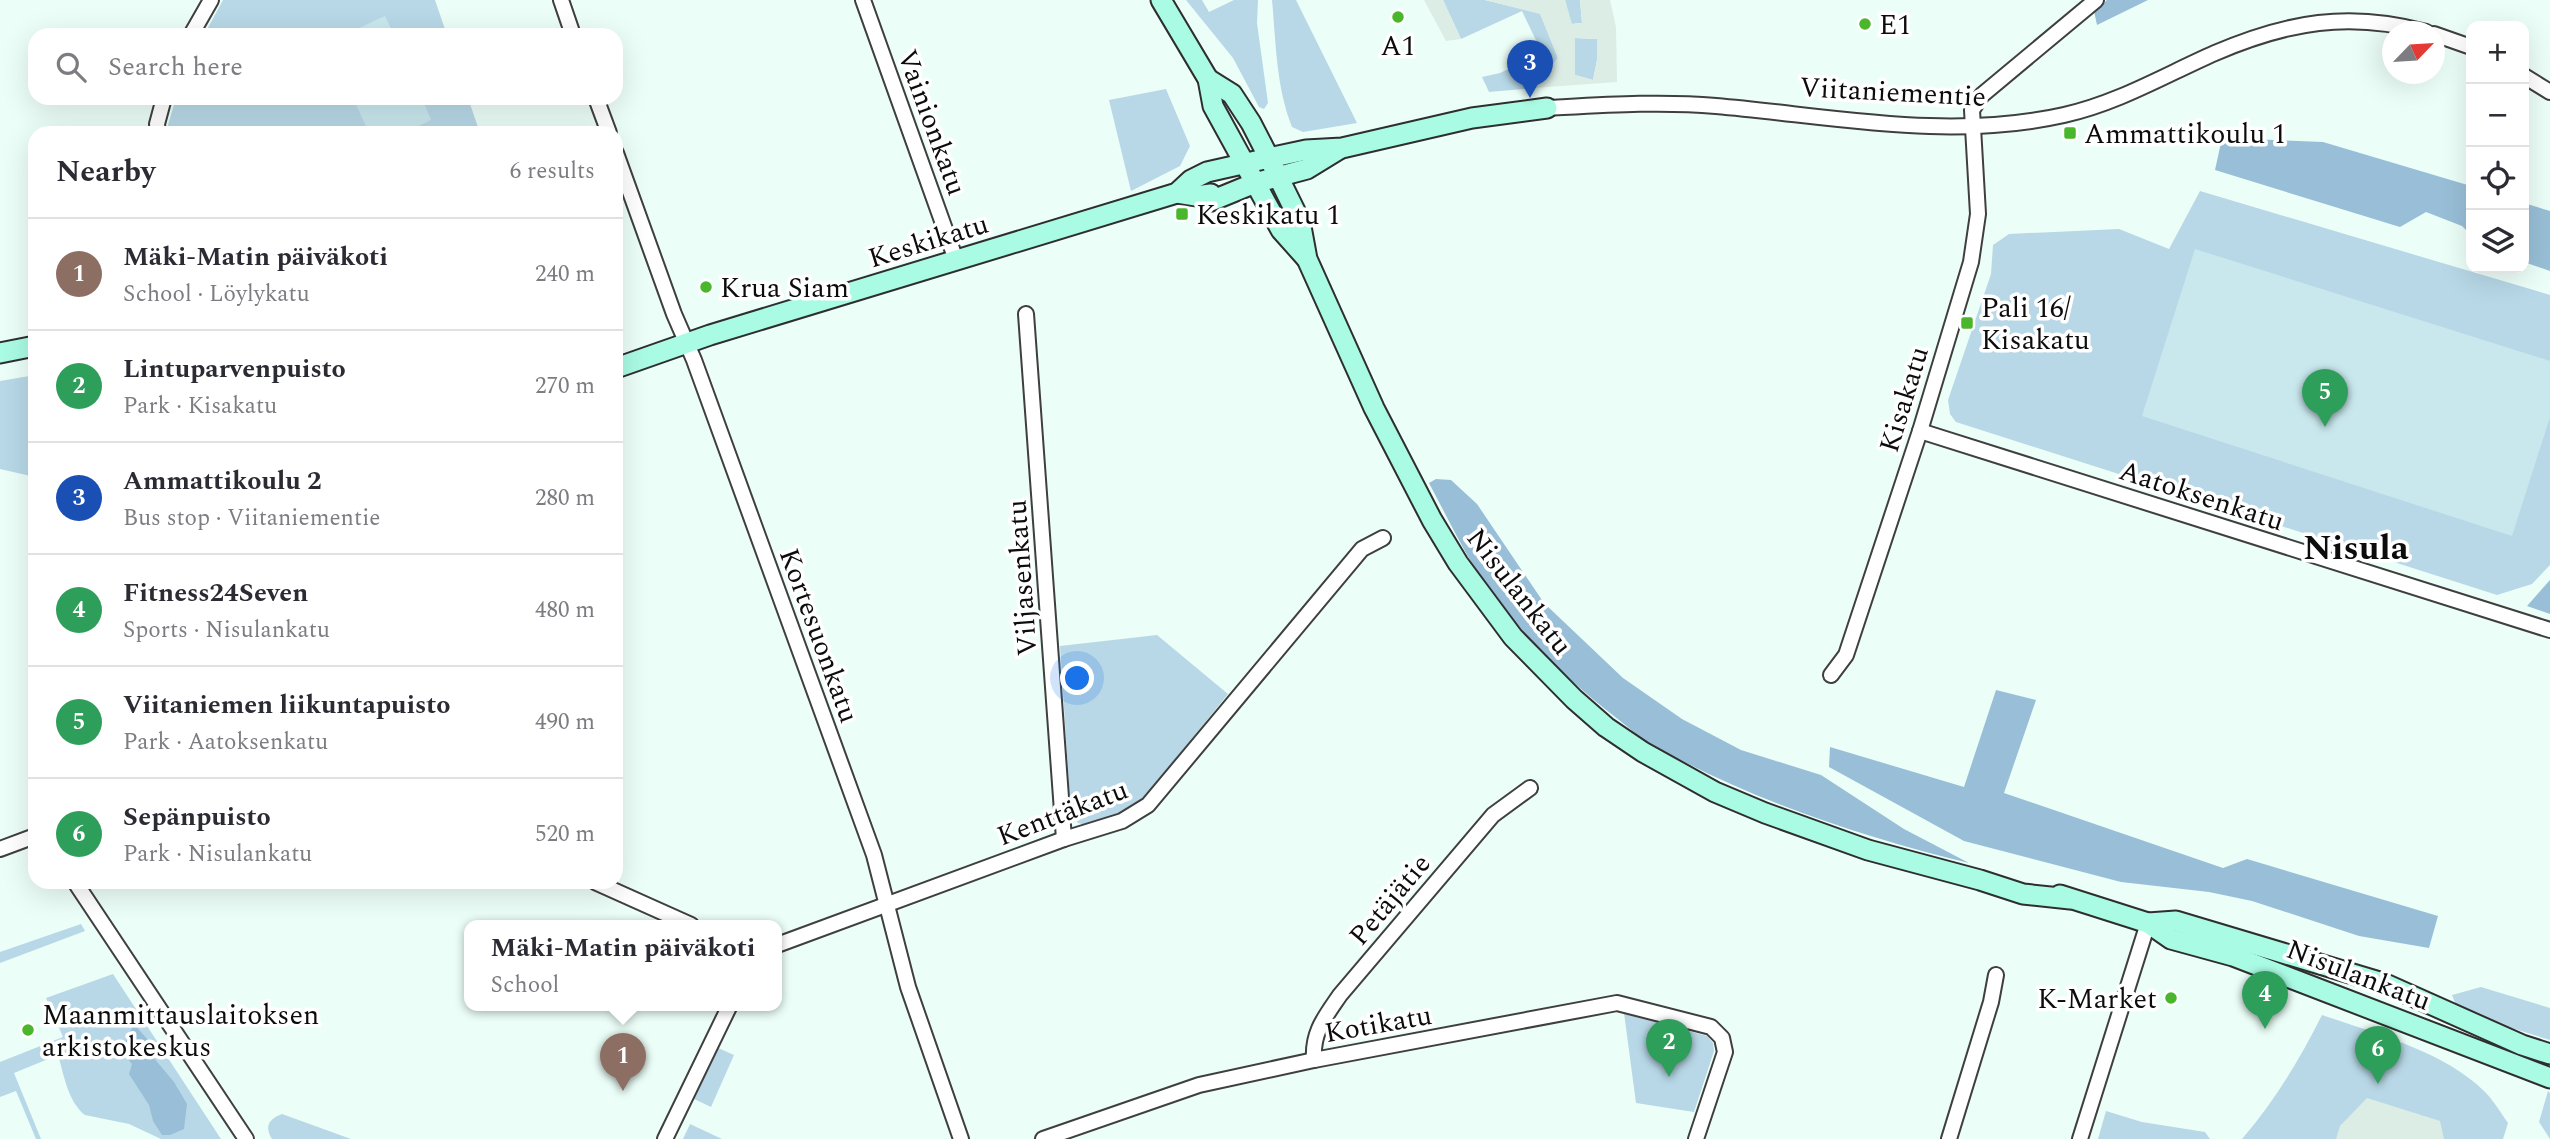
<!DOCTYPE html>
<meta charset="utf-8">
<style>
:root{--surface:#fff;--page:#f7f7f7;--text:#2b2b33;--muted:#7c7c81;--line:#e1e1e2;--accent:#396a2f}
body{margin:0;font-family:Spectral,serif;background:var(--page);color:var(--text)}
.controls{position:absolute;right:21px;top:21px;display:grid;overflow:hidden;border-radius:14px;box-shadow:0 7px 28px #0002}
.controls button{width:63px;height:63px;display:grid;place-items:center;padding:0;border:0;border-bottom:2px solid var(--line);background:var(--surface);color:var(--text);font:35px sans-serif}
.compass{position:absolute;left:2382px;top:21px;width:63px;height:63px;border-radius:50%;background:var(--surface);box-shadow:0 7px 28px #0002;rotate:65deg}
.you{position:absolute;left:1078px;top:679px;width:24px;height:24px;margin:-18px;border:5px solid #fff;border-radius:50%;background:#1a73e8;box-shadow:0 0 0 10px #1a73e833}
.badge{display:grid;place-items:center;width:46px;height:46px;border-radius:50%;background:var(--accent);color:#fff;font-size:23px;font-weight:700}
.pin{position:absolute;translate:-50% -58px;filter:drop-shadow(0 2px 4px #0008)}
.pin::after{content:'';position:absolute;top:37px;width:24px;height:21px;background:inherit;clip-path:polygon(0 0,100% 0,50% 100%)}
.popup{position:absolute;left:464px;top:920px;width:318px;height:91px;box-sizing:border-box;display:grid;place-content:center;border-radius:14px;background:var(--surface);filter:drop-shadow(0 2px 5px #0005);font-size:23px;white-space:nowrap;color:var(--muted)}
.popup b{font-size:26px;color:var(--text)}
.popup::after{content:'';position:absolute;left:50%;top:100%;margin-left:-14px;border:14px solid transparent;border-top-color:var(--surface)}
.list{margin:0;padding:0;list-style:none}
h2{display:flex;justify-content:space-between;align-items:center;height:91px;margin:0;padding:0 28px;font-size:30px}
h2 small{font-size:23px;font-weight:400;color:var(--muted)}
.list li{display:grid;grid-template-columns:46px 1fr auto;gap:21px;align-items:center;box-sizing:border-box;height:112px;padding:0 28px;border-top:2px solid var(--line)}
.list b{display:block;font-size:26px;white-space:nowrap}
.list p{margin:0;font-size:23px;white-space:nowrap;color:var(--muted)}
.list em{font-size:23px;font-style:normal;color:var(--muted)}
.icon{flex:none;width:38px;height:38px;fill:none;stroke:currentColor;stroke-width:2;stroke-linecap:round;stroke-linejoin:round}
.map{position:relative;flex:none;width:2550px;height:1139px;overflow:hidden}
.search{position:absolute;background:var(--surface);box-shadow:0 7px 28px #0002;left:28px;top:28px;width:595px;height:77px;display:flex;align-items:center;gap:18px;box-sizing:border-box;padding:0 24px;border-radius:21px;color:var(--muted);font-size:26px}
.panel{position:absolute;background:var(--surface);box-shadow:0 7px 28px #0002;left:28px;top:126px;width:595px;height:763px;border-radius:21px}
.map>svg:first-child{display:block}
.green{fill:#b8d8e7}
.forest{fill:#98bfd7}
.pitch{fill:#c9e8ee}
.plaza{fill:#dcede6;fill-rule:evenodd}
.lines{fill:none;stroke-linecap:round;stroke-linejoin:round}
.street-casing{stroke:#3f3f3f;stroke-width:18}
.secondary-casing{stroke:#2e2e2e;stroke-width:23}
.street{stroke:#fff;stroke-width:14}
.secondary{stroke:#aafbe4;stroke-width:19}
.poi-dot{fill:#4ab62b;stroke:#fff;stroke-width:2.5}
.labels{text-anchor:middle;stroke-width:7;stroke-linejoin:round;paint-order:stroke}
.poi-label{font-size:28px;fill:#0c0c0c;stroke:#fff;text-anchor:start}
.street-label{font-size:28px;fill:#0c0c0c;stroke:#fff}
.district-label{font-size:35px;font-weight:bold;fill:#0c0c0c;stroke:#fff}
</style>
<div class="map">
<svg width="2550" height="1139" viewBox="0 0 2550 1139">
<rect width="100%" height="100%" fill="#ecfef8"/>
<g class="green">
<path d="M223 0H435L447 35H204Z"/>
<path d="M1186 0H1202L1209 12 1234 0H1258L1257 23 1268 103 1264 109 1259 107 1233 58Z"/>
<path d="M1272 0H1296L1357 123 1303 132 1292 127C1276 86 1276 43 1272 0Z"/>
<path d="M1443 0H1485L1540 13 1558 58 1534 88 1489 92 1482 77 1500 73 1542 53 1522 11 1461 39Z"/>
<path d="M1565 0H1580L1582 23 1571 24Z"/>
<path d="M1575 38 1597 39V60L1593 80 1575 75Z"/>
<path d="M1166 89 1190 146 1180 166 1131 191 1109 100Z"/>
<path d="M176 98H468L480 133H169L168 125Z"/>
<path d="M2200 191 2550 295V565L2532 584 2497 595 1956 422 1950 414 1948 400 1991 274 1993 245 2009 234 2119 229 2169 249Z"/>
<path d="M35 375V477L0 469V381Z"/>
<path d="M1157 635 1228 694 1142 800 1118 815 1086 825 1078 823 1071 815 1060 646Z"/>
<path d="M81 924 85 931 0 963V952Z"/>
<path d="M113 974 221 1139H161L129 1124 85 1115C68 1102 64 1075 58 1055L14 1073 41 1139H36L16 1091 0 1097V1062L63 1037 46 998Z"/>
<path d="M2481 987 2550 1008V1040L2502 1025 2456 1005 2452 995Z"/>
<path d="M1624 1013 1707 1036 1713 1043 1714 1051 1694 1112 1636 1103Z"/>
<path d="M2322 1015C2374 1033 2446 1052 2485 1092 2494 1101 2501 1113 2508 1123L2503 1139H2242C2274 1102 2300 1059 2322 1015Z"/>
<path d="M716 1047 734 1055 711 1107 692 1098Z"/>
<path d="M2548 1091 2550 1093V1139L2539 1122Z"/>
<path d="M2106 1111 2142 1122 2205 1132 2210 1139H2098Z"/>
<path d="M282 1114 351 1139H272C264 1126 269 1119 282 1114Z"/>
<path d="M690 1124 722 1139H683Z"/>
</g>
<g class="forest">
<path d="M2107 0H2148L2097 25 2094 11Z"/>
<path d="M2222 138 2323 142 2471 186V235L2462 226 2426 212 2400 227 2215 170Z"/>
<path d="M2524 203 2550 211V271L2524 262Z"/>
<path d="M1436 479 1451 480 1477 504 1544 603 1623 678 1682 719 1741 750 1821 775 1904 829 1969 863C1863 837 1744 798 1648 742 1638 736 1628 727 1619 720 1577 688 1538 651 1504 610 1473 572 1452 526 1429 483Z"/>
<path d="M2550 580V614L2527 606Z"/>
<path d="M1996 690 2036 700 2004 793 2223 868 2247 859 2438 916 2429 948 2359 936 2252 901 2209 892 2121 882 1964 841 1829 767 1830 747 1964 787Z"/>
<path d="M134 1024 148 1040 153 1057 174 1082 187 1104 184 1129 170 1135H162L153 1121 149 1105 129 1074 132 1064 121 1051Z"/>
</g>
<g class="pitch">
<path d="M385 16 394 35H344Z"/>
<path d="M353 98H422L431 120 404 133H369Z"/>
<path d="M2195 249 2550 361V417L2512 536 2142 416Z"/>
</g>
<g class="plaza">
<path d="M1424 0H1443L1461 39 1446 41Z"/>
<path d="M1485 0H1565L1572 24 1582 23 1580 0H1610L1616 27 1617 82 1534 88 1558 58 1540 14ZM1575 38 1597 39V60L1593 80 1575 75Z"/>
<path d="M2367 1098 2440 1121 2444 1139H2336L2340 1126Z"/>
</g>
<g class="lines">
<defs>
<g id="street">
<path d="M561 0 573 35"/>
<path d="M863 0 956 260"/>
<path d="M2434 34 2471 47"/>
<path d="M191 35 211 0"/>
<path d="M2524 76 2550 92"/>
<path d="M596 98 609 133"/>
<path d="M1547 108C1603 105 1660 101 1716 106 1832 116 1948 141 2064 115 2118 103 2165 75 2215 53 2287 22 2349 11 2426 32"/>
<path d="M158 133 157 124 164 98"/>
<path d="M616 153 674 314 694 360 874 855 908 987 961 1139"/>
<path d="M1026 314 1064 839"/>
<path d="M1920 431 2550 630"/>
<path d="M1831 675 1846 655 1920 431 1971 262 1978 214 1972 110 1982 95 2096 0"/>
<path d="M0 849 35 836"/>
<path d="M75 882 246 1139"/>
<path d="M595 882 691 925"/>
<path d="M777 945 1064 839 1122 821 1148 805 1362 549 1383 538"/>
<path d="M1314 1060C1312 1032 1325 1017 1340 995L1493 815 1530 788"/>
<path d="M665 1139 730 1005"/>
<path d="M1043 1139 1199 1085 1314 1060 1617 1003 1711 1027 1722 1038 1725 1052 1696 1139"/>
<path d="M1949 1139 1991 1002 1996 975"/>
<path d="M2080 1139 2148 923"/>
</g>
<g id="secondary">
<path d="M1161 0 1208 79 1213 106 1281 230 1306 258"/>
<path d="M1208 79 1232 94 1251 123 1269 158 1300 221 1307 259 1374 408 1432 520 1458 563 1513 637 1574 699 1606 727 1643 752 1715 792 1765 813 1868 850 1980 880 2023 894 2070 899"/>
<path d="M1177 193 1196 196 1211 194V201L1255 183 1307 169 1338 150"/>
<path d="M0 353 35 346"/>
<path d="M616 368 710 335 1177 193 1191 180 1207 172 1269 158 1306 150 1342 148 1472 118 1547 108"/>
<path d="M2060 895 2148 923 2171 939 2233 956 2550 1078"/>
<path d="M2148 923 2176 921 2383 983 2522 1045 2550 1054"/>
</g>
</defs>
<use href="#street" class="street-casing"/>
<use href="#secondary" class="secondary-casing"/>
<use href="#street" class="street"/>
<use href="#secondary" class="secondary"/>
</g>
<g class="poi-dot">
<circle cx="1398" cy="17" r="7"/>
<circle cx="1865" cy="24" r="7"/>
<rect x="2063" y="126" width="14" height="14" rx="3.5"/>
<rect x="1175" y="207" width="14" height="14" rx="3.5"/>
<circle cx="706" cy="287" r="7"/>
<rect x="1960" y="316" width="14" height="14" rx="3.5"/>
<circle cx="2171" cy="998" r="7"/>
<circle cx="28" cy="1030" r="7"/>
</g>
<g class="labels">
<g class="poi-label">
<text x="1879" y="34">E1</text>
<text x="1398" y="55" text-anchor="middle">A1</text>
<text x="2084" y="143">Ammattikoulu 1</text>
<text x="1196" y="224">Keskikatu 1</text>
<text x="720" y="297">Krua Siam</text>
<text x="1981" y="317">Pali 16/<tspan x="1981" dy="32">Kisakatu</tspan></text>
<text x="2157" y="1008" text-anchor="end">K-Market</text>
<text x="42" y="1024">Maanmittauslaitoksen<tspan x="42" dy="32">arkistokeskus</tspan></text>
</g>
<g class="street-label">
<text transform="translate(1893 91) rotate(3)" y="10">Viitaniementie</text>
<text transform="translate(933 122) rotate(70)" y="10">Vainionkatu</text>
<text transform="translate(928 240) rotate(-17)" y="10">Keskikatu</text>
<text transform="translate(1903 399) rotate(-73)" y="10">Kisakatu</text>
<text transform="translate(2202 495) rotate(18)" y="10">Aatoksenkatu</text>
<text transform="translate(1021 578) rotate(-94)" y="10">Viljasenkatu</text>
<text transform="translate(1520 591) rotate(52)" y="10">Nisulankatu</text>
<text transform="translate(820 635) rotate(70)" y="10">Kortesuonkatu</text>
<text transform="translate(1062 812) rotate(-21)" y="10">Kenttäkatu</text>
<text transform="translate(1389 899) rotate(-50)" y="10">Petäjätie</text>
<text transform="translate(2359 974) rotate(21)" y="10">Nisulankatu</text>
<text transform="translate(1378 1023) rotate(-10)" y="10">Kotikatu</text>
</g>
<g class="district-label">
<text x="2356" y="559">Nisula</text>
</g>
</g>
</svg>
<div class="controls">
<button>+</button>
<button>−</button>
<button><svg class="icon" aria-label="locate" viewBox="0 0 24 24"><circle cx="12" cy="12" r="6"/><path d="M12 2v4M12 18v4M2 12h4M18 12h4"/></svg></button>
<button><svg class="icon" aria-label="layers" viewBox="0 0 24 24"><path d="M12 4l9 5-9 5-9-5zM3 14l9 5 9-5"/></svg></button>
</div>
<svg class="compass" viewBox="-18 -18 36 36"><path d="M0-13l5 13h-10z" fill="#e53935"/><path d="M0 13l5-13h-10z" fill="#7c7c81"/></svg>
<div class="you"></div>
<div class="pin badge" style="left:623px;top:1091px;background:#8d6e63">1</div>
<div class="popup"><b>Mäki-Matin päiväkoti</b>School</div>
<div class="pin badge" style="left:1669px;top:1077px;background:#2e9e5b">2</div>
<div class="pin badge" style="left:1530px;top:98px;background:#1a4fb4">3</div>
<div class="pin badge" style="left:2265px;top:1029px;background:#2e9e5b">4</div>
<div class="pin badge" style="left:2325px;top:427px;background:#2e9e5b">5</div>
<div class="pin badge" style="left:2378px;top:1084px;background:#2e9e5b">6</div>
<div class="search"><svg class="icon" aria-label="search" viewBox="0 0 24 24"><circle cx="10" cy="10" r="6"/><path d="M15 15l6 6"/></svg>Search here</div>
<section class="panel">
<h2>Nearby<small>6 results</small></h2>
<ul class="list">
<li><span class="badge" style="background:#8d6e63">1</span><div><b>Mäki-Matin päiväkoti</b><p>School · Löylykatu</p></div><em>240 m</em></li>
<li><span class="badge" style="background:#2e9e5b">2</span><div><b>Lintuparvenpuisto</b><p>Park · Kisakatu</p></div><em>270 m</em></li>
<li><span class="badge" style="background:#1a4fb4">3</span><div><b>Ammattikoulu 2</b><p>Bus stop · Viitaniementie</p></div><em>280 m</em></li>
<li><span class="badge" style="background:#2e9e5b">4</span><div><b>Fitness24Seven</b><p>Sports · Nisulankatu</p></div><em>480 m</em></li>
<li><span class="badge" style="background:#2e9e5b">5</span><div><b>Viitaniemen liikuntapuisto</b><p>Park · Aatoksenkatu</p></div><em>490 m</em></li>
<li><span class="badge" style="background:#2e9e5b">6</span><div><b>Sepänpuisto</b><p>Park · Nisulankatu</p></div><em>520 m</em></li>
</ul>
</section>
</div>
